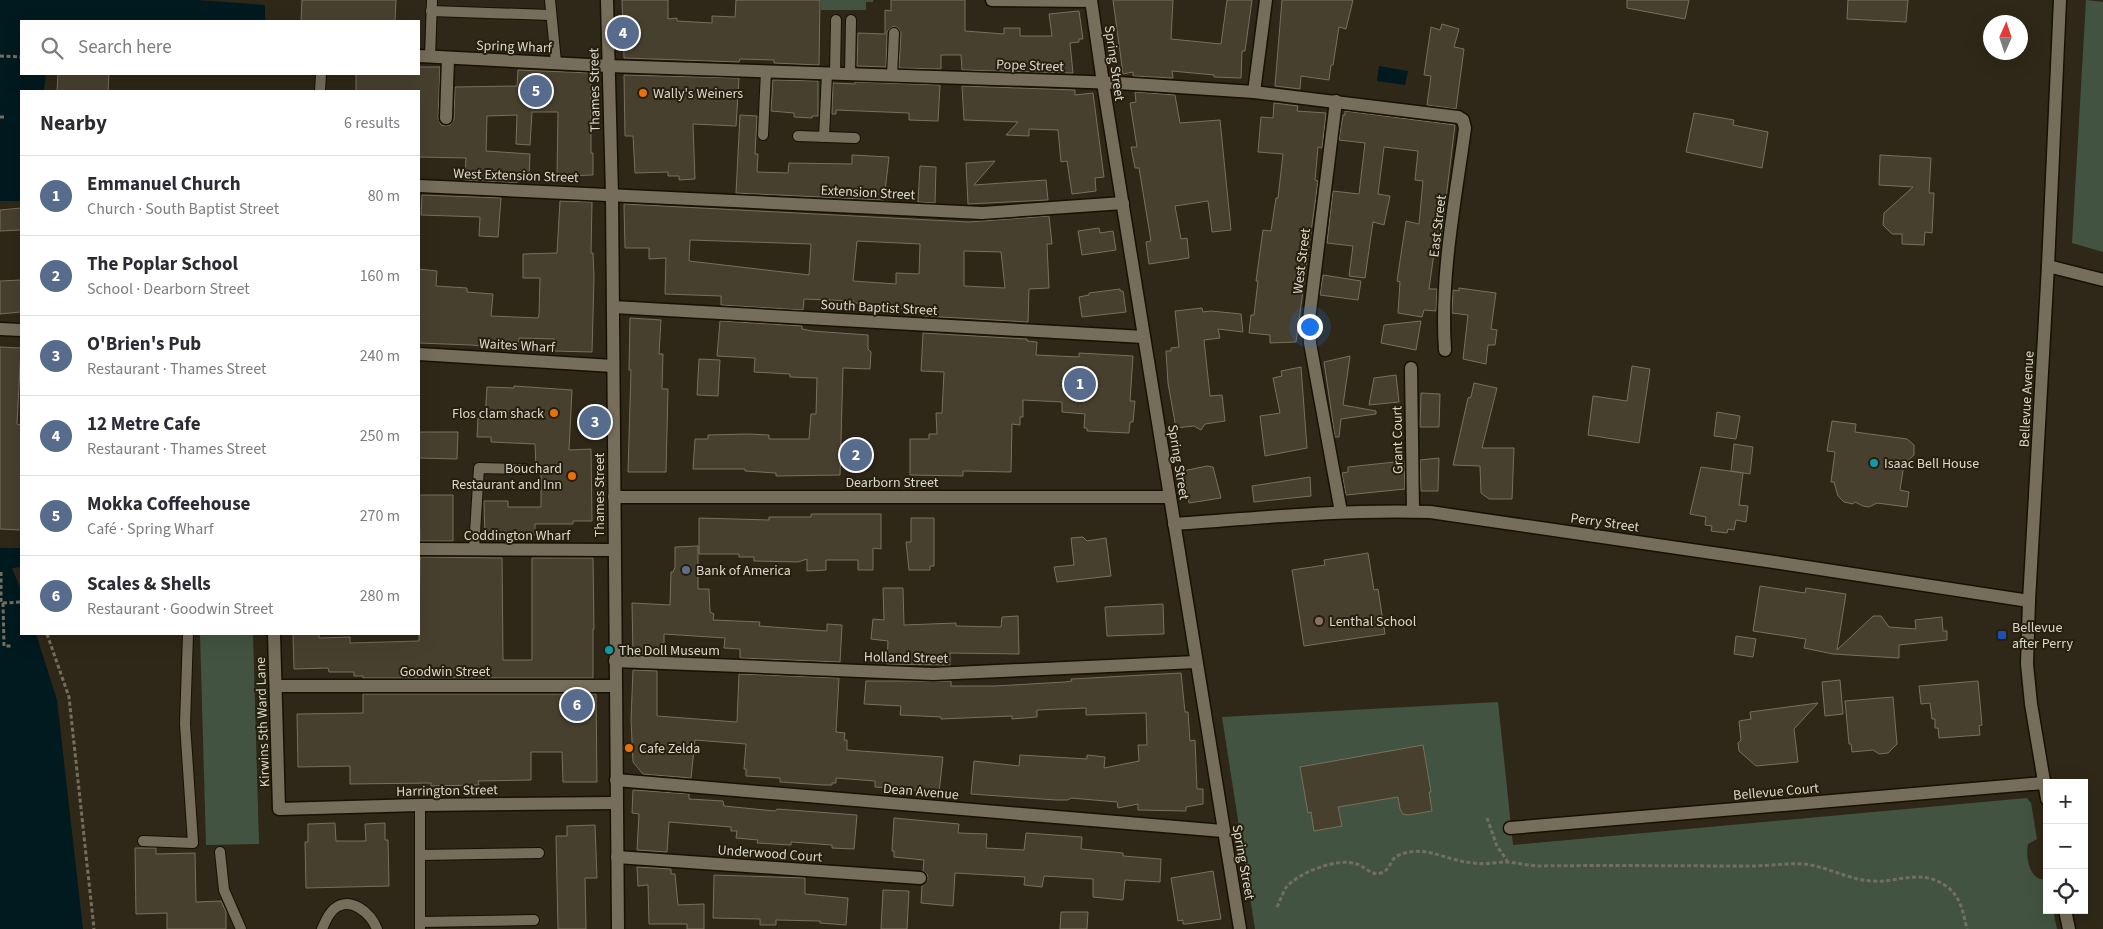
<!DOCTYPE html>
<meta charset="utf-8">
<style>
:root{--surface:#fff;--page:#f7f7f7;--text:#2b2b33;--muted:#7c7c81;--line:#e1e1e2;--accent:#576b8d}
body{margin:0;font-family:"Source Sans 3",sans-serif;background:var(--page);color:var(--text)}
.controls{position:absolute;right:15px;bottom:15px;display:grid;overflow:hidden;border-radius:0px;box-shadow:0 5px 20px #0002}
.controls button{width:45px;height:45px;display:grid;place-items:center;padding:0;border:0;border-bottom:1px solid var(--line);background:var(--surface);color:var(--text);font:25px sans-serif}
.compass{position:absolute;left:1983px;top:15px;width:45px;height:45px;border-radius:50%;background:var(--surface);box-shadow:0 5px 20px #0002;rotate:3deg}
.you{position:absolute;left:1309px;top:326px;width:18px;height:18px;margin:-12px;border:4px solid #fff;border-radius:50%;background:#1a73e8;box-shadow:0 0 0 8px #1a73e833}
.badge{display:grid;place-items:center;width:32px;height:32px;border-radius:50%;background:var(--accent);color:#fff;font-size:16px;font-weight:700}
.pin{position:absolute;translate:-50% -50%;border:2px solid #fff;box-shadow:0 1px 5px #0006}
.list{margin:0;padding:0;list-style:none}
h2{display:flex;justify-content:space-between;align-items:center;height:65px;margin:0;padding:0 20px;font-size:21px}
h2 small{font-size:16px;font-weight:400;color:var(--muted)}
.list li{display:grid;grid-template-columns:32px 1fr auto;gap:15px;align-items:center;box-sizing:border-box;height:80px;padding:0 20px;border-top:1px solid var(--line)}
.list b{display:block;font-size:19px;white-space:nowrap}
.list p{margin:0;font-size:16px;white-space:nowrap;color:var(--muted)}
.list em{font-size:16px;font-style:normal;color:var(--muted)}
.icon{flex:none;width:28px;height:28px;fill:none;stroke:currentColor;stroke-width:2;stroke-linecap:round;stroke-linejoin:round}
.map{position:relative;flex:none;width:2103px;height:929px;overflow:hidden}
.search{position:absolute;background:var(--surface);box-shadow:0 5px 20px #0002;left:20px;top:20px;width:400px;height:55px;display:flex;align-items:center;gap:12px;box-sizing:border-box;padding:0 18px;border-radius:0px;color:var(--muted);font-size:19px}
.panel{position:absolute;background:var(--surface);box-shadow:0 5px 20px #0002;left:20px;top:90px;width:400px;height:545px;border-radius:0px}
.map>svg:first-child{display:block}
.green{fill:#425441}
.water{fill:#001a1f}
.building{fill:#48402f;stroke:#78705d;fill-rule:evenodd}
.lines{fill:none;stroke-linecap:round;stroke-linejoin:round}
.service-casing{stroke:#171103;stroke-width:12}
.minor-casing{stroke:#171103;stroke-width:15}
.secondary-casing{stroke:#171103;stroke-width:15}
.path{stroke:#746e60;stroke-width:3;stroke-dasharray:4 2.5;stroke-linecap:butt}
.service{stroke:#766e5b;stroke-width:10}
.minor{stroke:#766e5b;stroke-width:12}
.secondary{stroke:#766e5b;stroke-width:12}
.food-dot{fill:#e8710a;stroke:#261f0e;stroke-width:2}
.culture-dot{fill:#0f9aa8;stroke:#261f0e;stroke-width:2}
.service-dot{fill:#5c6f8a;stroke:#261f0e;stroke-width:2}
.education-dot{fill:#8d6e63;stroke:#261f0e;stroke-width:2}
.transit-dot{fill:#1a4fb4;stroke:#261f0e;stroke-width:2}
.labels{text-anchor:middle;stroke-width:4;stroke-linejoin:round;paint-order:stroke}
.street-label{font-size:14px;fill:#ddd8ce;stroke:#261f0e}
.poi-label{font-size:14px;fill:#ddd8ce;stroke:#261f0e;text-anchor:start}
</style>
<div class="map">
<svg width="2103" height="929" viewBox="0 0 2103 929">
<rect width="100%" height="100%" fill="#2f2818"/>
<g class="green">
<path d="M821 0H873V2H866V10H821Z"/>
<path d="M2086 0 2103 2V252L2072 243Z"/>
<path d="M200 634H253L259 844 206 845Z"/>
<path d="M1498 702 1513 845 2027 798 2031 803 2037 839 2028 844C2025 857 2030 882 2046 879L2047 910H2053L2057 929H1255L1222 717Z"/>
</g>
<g class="water">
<path d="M0 0H197L265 5V21H21V74H46L44 91H21V201H0Z"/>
<path d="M1379 66 1408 71 1405 85 1377 81Z"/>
<path d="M0 548H21V567L12 568 21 590V634H36L57 700 83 929H0Z"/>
</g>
<g class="building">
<path d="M302 0H396L395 21H301Z"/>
<path d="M622 0H668V19L677 18V21L712 23V16L735 17 736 0H820L819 65 774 63V60L740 59 739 62 624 58Z"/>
<path d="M891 0H965V31L1004 34V28H1020V36H1052L1049 14 1079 11 1083 39H1079V42L1070 43 1073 73 962 70 961 55H941V69L899 68 901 33 898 28 894 26 889 29 887 32 886 67 857 66 858 33 885 34V10L891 11Z"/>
<path d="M1113 0H1173L1171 39 1221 44 1227 0H1252L1245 51H1242L1241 78 1214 77V75L1172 71 1173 78 1133 76V72L1123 74Z"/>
<path d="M1282 0H1353L1346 29 1339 27 1333 65H1331L1329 80 1301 76 1300 89 1275 86Z"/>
<path d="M1627 0H1689L1685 19 1627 8Z"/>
<path d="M1848 0H1908L1906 22 1847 19Z"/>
<path d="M1442 24 1459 29 1454 47 1464 49 1456 109 1427 105 1431 76 1424 75 1431 27 1440 30Z"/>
<path d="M419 67H440L438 118 441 125 446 126 450 125 454 119 455 87 517 86 518 70 591 73V153H593V175L557 176 558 112H532L530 145 516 144 517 115 487 116 486 151 530 154 529 177 517 178V183L465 180 466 158 419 157V91H356V74H419Z"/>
<path d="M58 74H109L108 91H57Z"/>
<path d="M624 75 739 78 736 126 693 124 695 179 679 180V176H668V172L635 173 633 136H625Z"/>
<path d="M773 80 818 81V116H812V118L794 117V113L771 111Z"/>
<path d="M855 82 940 85 938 121 909 120V113L836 110V114H832L833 83 855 84Z"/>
<path d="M962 86 1075 90V95L1093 93 1104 177 1095 178 1096 191 1072 194 1067 161 1061 162 1058 130 1029 129V136L1006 135 1018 122 964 120Z"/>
<path d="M1135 92 1175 95 1180 123 1220 120 1231 230 1212 232 1208 201 1175 206 1181 239 1187 238 1189 258 1149 264 1146 242 1151 241 1139 168H1135L1131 147H1137L1130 103 1136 102Z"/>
<path d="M1274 103 1298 106 1297 111 1326 113 1322 148 1318 147 1315 180 1318 181 1296 342 1270 343V335L1249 333 1251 315H1254L1258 281H1256L1263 230 1271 231 1276 198H1278L1283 154 1258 152 1261 117 1273 118Z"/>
<path d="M1345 111 1455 125 1440 247 1435 246 1429 289H1437L1436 311 1424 310 1422 317 1398 313 1400 282 1397 281 1406 221 1419 224 1423 181 1415 180 1418 151 1384 147 1378 194 1390 196 1384 225 1373 222 1365 278 1349 276 1353 246 1327 243 1333 191 1359 194 1365 143 1339 140 1343 115H1345Z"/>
<path d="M1694 113 1734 120 1733 125 1768 132 1762 168 1686 152Z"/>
<path d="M740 115 757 116 755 154H758L757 172 788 173 789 163 852 164V155L889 157 884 200 736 193Z"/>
<path d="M1880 155 1931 158 1929 193H1934L1932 233 1925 232 1924 245 1902 244V234H1892L1883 225 1884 213 1913 187 1879 185Z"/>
<path d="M995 161 974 185 1046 180 1048 200 968 204 966 163Z"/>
<path d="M920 166 936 167 935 203 918 202Z"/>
<path d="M422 195 501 198 498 237 479 236 480 217 421 215Z"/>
<path d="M560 201 592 202 591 253H593L594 277 592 352 554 351V339L519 338V345L489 344V347L471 345 419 343V269L437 271 436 286 467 288V292L493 294 491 316 538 318 539 315 540 278H523V254L557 253Z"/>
<path d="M624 204 969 222 1049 216 1052 244H1047L1049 288 1029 289 1028 322 924 316 925 310 895 308V305L854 303V301L804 299 803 310 721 305V296L665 294 666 258 649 259V248H625ZM690 240 811 244 809 275 689 261ZM857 241 920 244 919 274 896 273V284L853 281ZM964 251 1001 252 1005 288 964 286Z"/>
<path d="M21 208V230L0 231V210Z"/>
<path d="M1099 228 1100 233 1113 231 1116 250 1082 255 1078 231Z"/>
<path d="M1323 275 1361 281 1358 300 1320 295Z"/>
<path d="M21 280V312L0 314V281Z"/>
<path d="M1459 288 1496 293 1491 329 1497 330 1495 345H1488L1486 364 1463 359 1468 315 1452 313 1453 290 1459 291Z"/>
<path d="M1120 289V291H1123L1126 312 1082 317 1079 297 1089 295V293Z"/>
<path d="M1202 308 1203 312 1211 311 1241 314 1243 332 1218 329 1220 338 1204 340 1210 396 1222 395 1225 421 1205 424 1201 430 1194 426 1176 428 1168 383 1166 351H1171V348L1179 347 1175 311Z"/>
<path d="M630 318 661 320 659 354H663L662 389H668L666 472H628L631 370H629Z"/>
<path d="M720 321 802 326V329L812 331 868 335V349L871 352 870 369 843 368 840 475 776 476V473L745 471V469H693L695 439H708V435L748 434 769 435V439H809L811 414H816L817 378 790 377V374L754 372 755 358 717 356Z"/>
<path d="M1421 321 1416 350 1381 343 1384 325Z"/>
<path d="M923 333 1027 339V341L1037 342 1036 355 1079 357V353L1133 356 1130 401H1135L1133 422H1130L1129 433 1087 431V428H1084L1085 414 1062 412V402L1023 400V417H1020V425L1012 424 1011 472 963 471V476L910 475V439H929V434H937L936 413H942L944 372 921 371Z"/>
<path d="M0 347 21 348 17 424 21 425V530L0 529Z"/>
<path d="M1350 356 1343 405 1376 411V414L1341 419 1339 437H1335L1324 362Z"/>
<path d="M699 359 720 360 718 396 697 395Z"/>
<path d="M1632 366 1650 369 1639 443 1588 435 1593 396 1627 401Z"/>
<path d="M1301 367 1307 448 1265 456 1260 416 1280 413 1273 378 1282 376 1281 371Z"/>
<path d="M1396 375 1399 402 1369 405 1374 378Z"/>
<path d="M1474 383 1497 388 1482 448H1514L1512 499H1489L1481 493 1480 466 1453 465 1468 398 1471 397Z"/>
<path d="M514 386 572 390 569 450 591 449 592 521H573V524H535V535L502 536V541H485L484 501H508V507H541V468H536L535 444 491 442V437H477L478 418 485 419 487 387 514 388Z"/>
<path d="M1421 393 1440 394 1439 427H1420Z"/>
<path d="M1717 412 1740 416 1736 439 1714 436Z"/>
<path d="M1832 421 1856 424 1855 432 1907 439 1914 445V455L1904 464 1900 490 1909 492 1907 507 1877 503 1869 507 1863 506 1855 502 1853 504 1844 502 1838 496 1834 482H1831L1835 452 1827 451Z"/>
<path d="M419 432H458L457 459 419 458Z"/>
<path d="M1734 444 1753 447 1750 474 1731 471Z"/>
<path d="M1439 458 1438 491H1421L1420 460Z"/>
<path d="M1404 461 1405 489 1346 495 1342 473 1348 472V467Z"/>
<path d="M1207 466 1213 467 1221 498 1189 503 1183 471Z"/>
<path d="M1701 467 1743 473 1739 505 1748 506 1746 522 1736 520 1734 530 1728 529 1727 533 1711 531 1712 526 1705 525 1706 517 1690 514Z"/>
<path d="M1310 477 1311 496 1254 502 1252 486Z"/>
<path d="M419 495H453V541H420Z"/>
<path d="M811 514H881V549L873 548V570H858V560H826V570L807 571V559L798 562 754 561V557H739V554H699V518L769 520V517H811Z"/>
<path d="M911 518H934V566H930V570H909L906 542H911Z"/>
<path d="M1083 537 1087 541 1106 538 1111 576 1057 582 1054 567 1074 565 1071 538Z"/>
<path d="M698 546V589H709L710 612 714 614 713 620 760 622 759 626 827 631V624L842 625 840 662 740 658V649L724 648 725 638 664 634V647H658V655L633 654 632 603 670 605 671 572H673L675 567V547Z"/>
<path d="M1368 553 1374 590 1378 589 1385 634 1304 646 1292 570 1325 565 1324 560Z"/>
<path d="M420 557 502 558 503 660H532V558H593L594 629H593V678H363V676H354V672H329L328 668 294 669 293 634H319V638L350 637V643L419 641Z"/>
<path d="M1760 586 1805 593 1806 588 1846 594 1837 650 1873 616H1881L1889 627 1916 629 1915 620 1942 617 1943 631H1947V640L1899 645V658L1833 654 1804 648 1806 639 1753 631Z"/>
<path d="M883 588H903L904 625 956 623V626L1001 627 1002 617 1018 616 1019 654 950 653V665L887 664 888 641 871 639 873 619 884 620Z"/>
<path d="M1163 604 1164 634 1107 636 1105 607Z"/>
<path d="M1736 636 1756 639 1753 657 1734 654Z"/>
<path d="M633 670 657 671V716L737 722 739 674 839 678 836 732 845 733 844 740H847V750L943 757 939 792 875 787V781L836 778V783H832V785H824L780 782V778L746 776V769H744L746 744 695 740 691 778 643 774 633 762 631 720Z"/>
<path d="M1181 673 1185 712H1188L1190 741 1195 740 1197 789H1203V804L1186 807V811L1138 810V804L1118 808 1117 802 1071 798 1068 800H1056L971 794 974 761 1019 766 1020 755 1087 759V755L1105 757 1104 768 1139 761 1138 745H1147L1146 713 1086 715V708L1037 710V717L1012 719V716L941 719V717L900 715 901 706 864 704 866 681H951V686H995L1065 682 1072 681 1071 679Z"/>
<path d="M1840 680 1843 714 1825 716 1822 682Z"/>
<path d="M1978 681 1982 725 1979 726 1980 735 1939 738 1938 728H1935V719H1932L1930 703 1921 704 1919 686Z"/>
<path d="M363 694H596L597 782H563L562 752H531V780L478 781 479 785 431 786V783L350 784V766L298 767 297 714 363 713Z"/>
<path d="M1893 697 1897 744 1888 753 1879 754 1873 750 1852 752 1851 744H1849L1845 701Z"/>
<path d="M1818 703 1794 729 1798 762 1756 766 1739 751 1738 743 1741 740 1739 721 1751 719 1750 712Z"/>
<path d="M1423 745 1431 792H1429L1432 811 1408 815 1403 814 1400 809 1398 797 1338 807 1342 826 1314 831 1311 812 1308 813 1300 767Z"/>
<path d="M633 790 689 794V799L723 801 724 806 775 811 777 809 857 815 854 849 832 848V845L791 842V845L757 843 758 840 736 838 737 831H731V827L669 822 667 852 637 850 639 814 632 813Z"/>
<path d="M894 818 959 824 958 833 987 834 986 848 1024 850 1026 833 1082 837 1081 849 1123 853V856L1161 859 1160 882 1125 880 1123 900 1093 897V879L1044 876 1042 887 1024 885 1025 877 955 873 953 906 921 903 922 886 928 879 927 874 923 871 924 860 894 857V851H892Z"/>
<path d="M335 823 336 841H366L365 824 385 823V840H388L389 886 306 888 305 842H308V824Z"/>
<path d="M595 825 597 878H585L586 929H558L556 836H567V826Z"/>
<path d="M135 848H156V854L195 853 196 902 221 901 226 912V929H167V913L136 914Z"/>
<path d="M637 867 671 869V874H675L678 905 704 904V929H687V924H649L648 885 638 886Z"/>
<path d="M1213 871 1221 919 1187 924H1183V920L1178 921 1171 878Z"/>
<path d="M714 875 805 878V894L848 898 846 925 820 923V921L776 920V925H760V919L713 918Z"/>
<path d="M883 890 909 891 907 929H881Z"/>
<path d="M1061 912H1088L1087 929H1060Z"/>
</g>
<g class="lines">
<defs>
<g id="service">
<path d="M550 0 556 62"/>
<path d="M431 11 550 15"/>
<path d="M430 57 432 0"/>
<path d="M835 74 836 20"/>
<path d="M850 74 851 20"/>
<path d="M892 76 894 33"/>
<path d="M320 91 321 74"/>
<path d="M763 135 766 71"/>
<path d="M798 136 855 138"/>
<path d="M824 137 827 73"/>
<path d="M474 549 479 468 525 469"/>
<path d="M143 841 193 843 185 724 188 634"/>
<path d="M220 852 224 890 241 929"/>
<path d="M420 855 539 853"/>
<path d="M420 922 534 920"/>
<path d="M322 929C325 922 328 914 334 909 351 895 371 914 377 929"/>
<path d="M420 929V805"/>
</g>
<g id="minor">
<path d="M992 0 1091 1"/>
<path d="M419 56 608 66 1118 83 1254 92 1458 117 1463 120 1465 128C1455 202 1440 276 1445 350"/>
<path d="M1254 92 1266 0"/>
<path d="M1336 101 1309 320 1310 343 1341 512"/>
<path d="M446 118 448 58"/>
<path d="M419 186 982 213 1123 203"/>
<path d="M2048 266 2103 280"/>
<path d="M613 307 1144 337"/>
<path d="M0 329 21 330"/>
<path d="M419 354 613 366"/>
<path d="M1411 368 1413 511"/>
<path d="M614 497H1170"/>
<path d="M1174 524C1259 518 1345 509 1430 512L1774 562 2029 601"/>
<path d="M419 549 614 550"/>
<path d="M274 634 279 809 420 805 616 803"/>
<path d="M615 661 933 674 1196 662"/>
<path d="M276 686H615"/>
<path d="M616 780 1223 831"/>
<path d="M1510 828 2044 783"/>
<path d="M617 857 920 878"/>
</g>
<g id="secondary">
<path d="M607 0 612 195 618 929"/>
<path d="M1091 0 1103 83 1240 929"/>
<path d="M2047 799 2031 704 2027 664 2029 601 2048 266 2060 0"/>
<path d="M2065 910 2069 929"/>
</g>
</defs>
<use href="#service" class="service-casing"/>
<use href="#minor" class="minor-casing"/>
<use href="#secondary" class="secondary-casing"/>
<g class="path">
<path d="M0 56 21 57"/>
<path d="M0 117H6"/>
<path d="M1 602V572"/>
<path d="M3 603 4 646H13"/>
<path d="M3 603 21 602"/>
<path d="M47 634 69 697 94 929"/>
<path d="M1487 818 1497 846 1508 862"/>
<path d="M1277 907C1280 901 1282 895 1285 889 1296 873 1338 857 1357 864 1366 867 1371 876 1381 873 1391 870 1390 858 1399 855 1425 844 1447 861 1473 863 1484 865 1496 862 1507 862 1517 863 1527 865 1537 866 1608 865 1679 866 1750 866 1767 866 1785 863 1803 864 1827 866 1848 880 1872 881 1898 883 1920 868 1946 886 1961 896 1963 913 1967 929"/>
</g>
<use href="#service" class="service"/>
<use href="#minor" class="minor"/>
<use href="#secondary" class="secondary"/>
</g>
<g class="food-dot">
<circle cx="643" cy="93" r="5"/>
<circle cx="554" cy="413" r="5"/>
<circle cx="572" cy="476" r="5"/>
<circle cx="629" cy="748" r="5"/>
</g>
<g class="culture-dot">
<circle cx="1874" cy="463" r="5"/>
<circle cx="609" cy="650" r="5"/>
</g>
<circle class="service-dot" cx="686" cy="570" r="5"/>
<circle class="education-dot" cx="1319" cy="621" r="5"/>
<rect class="transit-dot" x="1997" y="630" width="10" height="10" rx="2.5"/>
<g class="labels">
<g class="street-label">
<text transform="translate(514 46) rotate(2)" y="5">Spring Wharf</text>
<text transform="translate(1115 63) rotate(82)" y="5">Spring Street</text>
<text transform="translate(1030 65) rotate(2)" y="5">Pope Street</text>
<text transform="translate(594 90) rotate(-91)" y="5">Thames Street</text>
<text transform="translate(516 175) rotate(2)" y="5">West Extension Street</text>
<text transform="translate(868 192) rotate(3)" y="5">Extension Street</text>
<text transform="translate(1437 226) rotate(-83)" y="5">East Street</text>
<text transform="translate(1301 261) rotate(-83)" y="5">West Street</text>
<text transform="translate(879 307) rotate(3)" y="5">South Baptist Street</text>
<text transform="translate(517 345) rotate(3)" y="5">Waites Wharf</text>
<text transform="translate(2026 399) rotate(-87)" y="5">Bellevue Avenue</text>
<text transform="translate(1397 440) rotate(-91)" y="5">Grant Court</text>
<text transform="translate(1179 462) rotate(81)" y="5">Spring Street</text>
<text x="892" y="487">Dearborn Street</text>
<text transform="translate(599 495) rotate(-90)" y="5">Thames Street</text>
<text transform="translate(1605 522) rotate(8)" y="5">Perry Street</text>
<text x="517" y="540">Coddington Wharf</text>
<text transform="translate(906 657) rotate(1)" y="5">Holland Street</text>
<text x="445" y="676">Goodwin Street</text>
<text transform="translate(262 722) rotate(-92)" y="5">Kirwins 5th Ward Lane</text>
<text transform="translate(447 790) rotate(-1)" y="5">Harrington Street</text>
<text transform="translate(921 791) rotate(5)" y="5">Dean Avenue</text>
<text transform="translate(1776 791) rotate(-5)" y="5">Bellevue Court</text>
<text transform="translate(770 853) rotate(4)" y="5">Underwood Court</text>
<text transform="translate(1244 862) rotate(80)" y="5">Spring Street</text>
</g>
<g class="poi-label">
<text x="653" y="98">Wally's Weiners</text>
<text x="544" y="418" text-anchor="end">Flos clam shack</text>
<text x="1884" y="468">Isaac Bell House</text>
<text x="562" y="473" text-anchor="end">Bouchard<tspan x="562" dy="16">Restaurant and Inn</tspan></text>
<text x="696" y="575">Bank of America</text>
<text x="1329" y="626">Lenthal School</text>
<text x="2012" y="632">Bellevue<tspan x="2012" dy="16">after Perry</tspan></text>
<text x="619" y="655">The Doll Museum</text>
<text x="639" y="753">Cafe Zelda</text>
</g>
</g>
</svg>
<div class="controls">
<button>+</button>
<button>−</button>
<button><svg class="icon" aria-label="locate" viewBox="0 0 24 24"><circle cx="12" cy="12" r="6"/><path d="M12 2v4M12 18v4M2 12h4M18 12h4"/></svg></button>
</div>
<svg class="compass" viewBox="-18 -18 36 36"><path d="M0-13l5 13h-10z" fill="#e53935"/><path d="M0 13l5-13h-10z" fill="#7c7c81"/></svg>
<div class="you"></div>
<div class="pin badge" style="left:1080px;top:384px">1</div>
<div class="pin badge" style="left:856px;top:455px">2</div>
<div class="pin badge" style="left:595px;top:422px">3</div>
<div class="pin badge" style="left:623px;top:33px">4</div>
<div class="pin badge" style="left:536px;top:91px">5</div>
<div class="pin badge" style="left:577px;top:705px">6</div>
<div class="search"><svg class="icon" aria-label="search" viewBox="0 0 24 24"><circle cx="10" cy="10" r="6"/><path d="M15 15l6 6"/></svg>Search here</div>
<section class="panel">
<h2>Nearby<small>6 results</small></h2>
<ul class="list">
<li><span class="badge">1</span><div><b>Emmanuel Church</b><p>Church · South Baptist Street</p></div><em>80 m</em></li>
<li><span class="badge">2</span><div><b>The Poplar School</b><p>School · Dearborn Street</p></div><em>160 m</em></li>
<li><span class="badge">3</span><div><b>O'Brien's Pub</b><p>Restaurant · Thames Street</p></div><em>240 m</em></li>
<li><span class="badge">4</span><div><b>12 Metre Cafe</b><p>Restaurant · Thames Street</p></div><em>250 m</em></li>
<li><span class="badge">5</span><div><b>Mokka Coffeehouse</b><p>Café · Spring Wharf</p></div><em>270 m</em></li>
<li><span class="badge">6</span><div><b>Scales &amp; Shells</b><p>Restaurant · Goodwin Street</p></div><em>280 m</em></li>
</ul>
</section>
</div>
